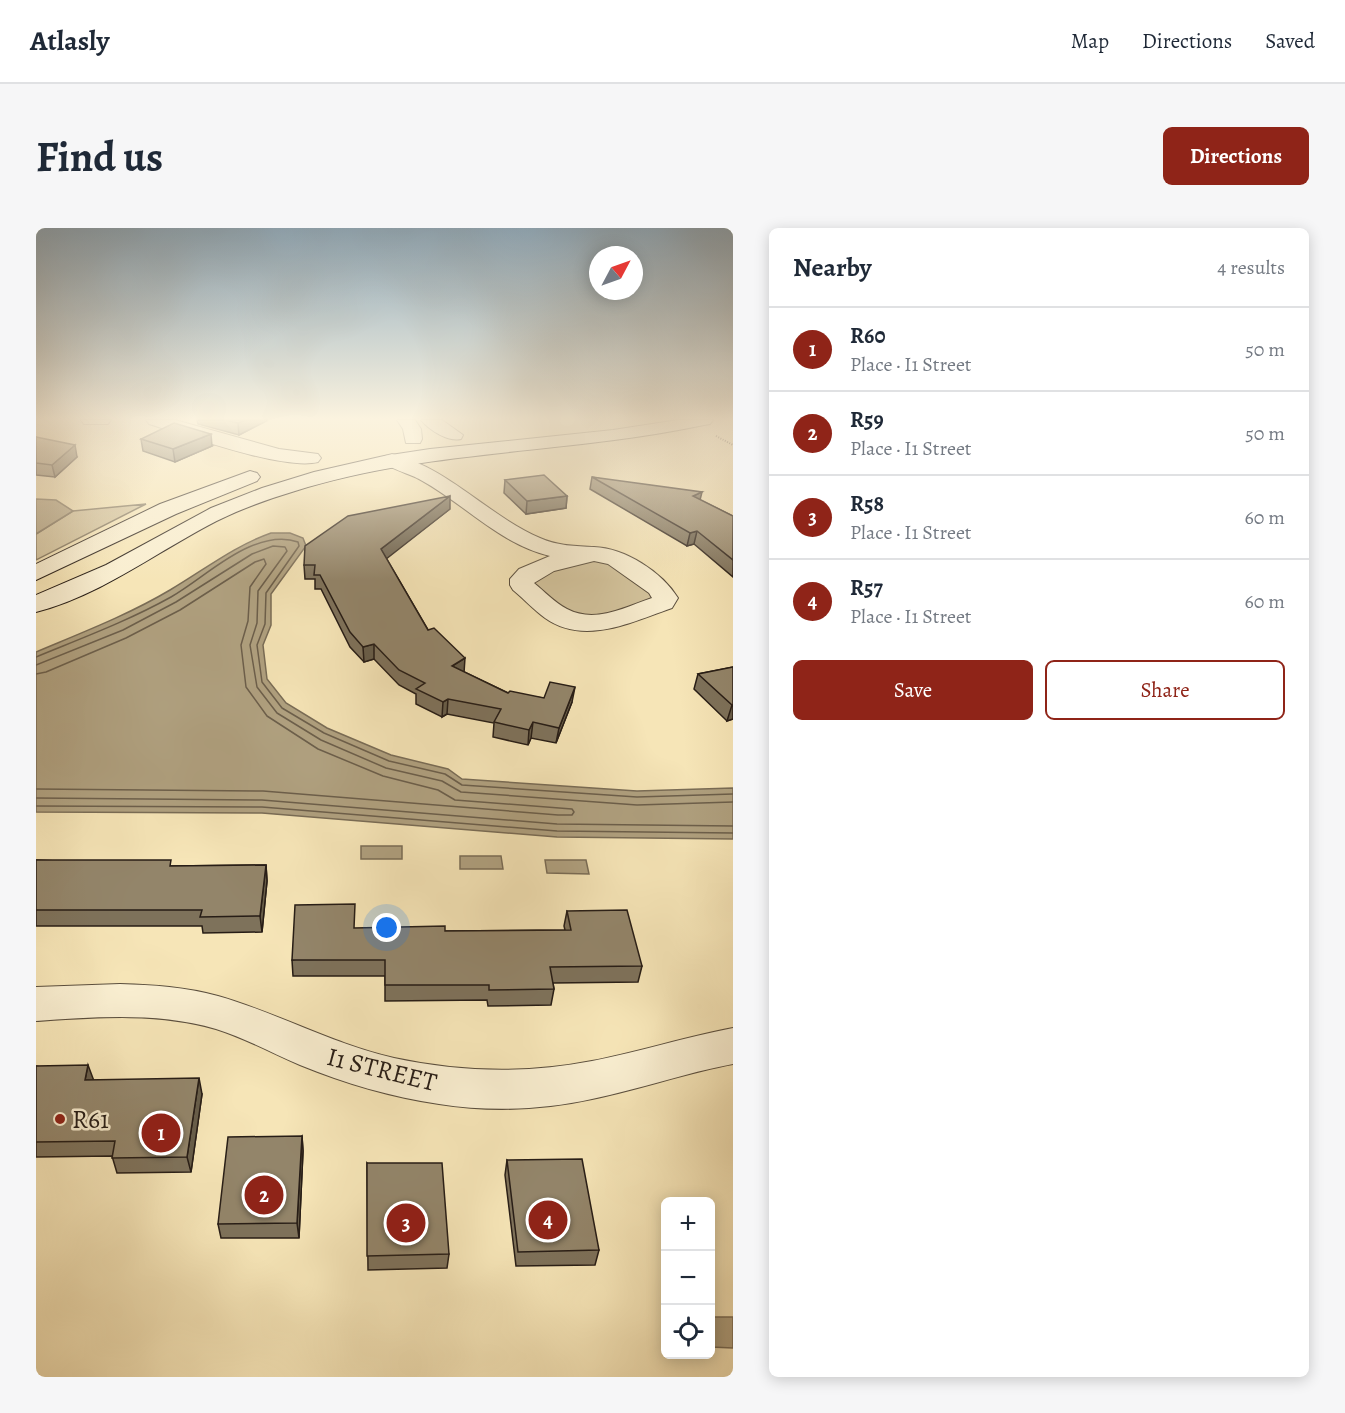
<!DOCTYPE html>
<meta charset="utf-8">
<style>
:root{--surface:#fff;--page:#f6f6f7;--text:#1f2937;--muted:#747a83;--line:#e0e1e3;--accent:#8f2418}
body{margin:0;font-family:Alegreya,serif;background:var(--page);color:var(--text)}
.controls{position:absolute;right:18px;bottom:18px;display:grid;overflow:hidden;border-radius:9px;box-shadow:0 3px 15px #0003}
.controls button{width:54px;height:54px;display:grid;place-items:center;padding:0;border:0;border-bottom:2px solid var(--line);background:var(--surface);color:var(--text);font:30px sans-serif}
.compass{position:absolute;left:553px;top:18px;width:54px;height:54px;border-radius:50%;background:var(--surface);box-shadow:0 3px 15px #0003;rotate:49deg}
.you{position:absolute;left:351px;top:700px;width:21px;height:21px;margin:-15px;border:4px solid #fff;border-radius:50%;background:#1a73e8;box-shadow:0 0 0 9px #1a73e833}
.badge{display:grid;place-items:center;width:39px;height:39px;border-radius:50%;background:var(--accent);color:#fff;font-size:20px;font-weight:700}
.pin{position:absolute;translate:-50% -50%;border:3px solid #fff;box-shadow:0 2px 6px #0006}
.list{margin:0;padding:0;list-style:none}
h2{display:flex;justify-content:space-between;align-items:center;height:78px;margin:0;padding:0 24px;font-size:26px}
h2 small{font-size:20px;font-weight:400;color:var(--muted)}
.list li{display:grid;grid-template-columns:39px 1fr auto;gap:18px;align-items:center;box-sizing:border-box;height:84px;padding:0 24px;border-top:2px solid var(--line)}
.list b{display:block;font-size:22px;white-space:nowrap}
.list p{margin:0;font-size:20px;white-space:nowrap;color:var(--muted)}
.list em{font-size:20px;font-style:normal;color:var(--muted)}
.actions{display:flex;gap:12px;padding:18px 24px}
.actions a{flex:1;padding:14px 0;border:2px solid var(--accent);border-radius:9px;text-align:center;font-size:21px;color:var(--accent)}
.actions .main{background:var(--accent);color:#fff}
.icon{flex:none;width:33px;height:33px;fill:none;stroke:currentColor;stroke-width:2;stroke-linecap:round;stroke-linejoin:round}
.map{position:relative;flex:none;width:697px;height:1149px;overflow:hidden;border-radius:9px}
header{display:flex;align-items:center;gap:36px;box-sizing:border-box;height:84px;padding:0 30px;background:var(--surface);border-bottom:2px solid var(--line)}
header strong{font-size:28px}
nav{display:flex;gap:33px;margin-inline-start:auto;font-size:21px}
.intro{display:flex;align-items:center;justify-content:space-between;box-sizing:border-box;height:144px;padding:0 36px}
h1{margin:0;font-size:42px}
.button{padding:15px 27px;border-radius:9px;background:var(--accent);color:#fff;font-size:21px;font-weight:700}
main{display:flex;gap:36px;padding:0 36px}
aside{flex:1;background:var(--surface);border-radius:9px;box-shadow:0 3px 15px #0003}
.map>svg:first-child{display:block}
.green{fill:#d3c39c;stroke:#7d7059;stroke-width:1.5}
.water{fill:#b0a180;stroke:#796c56;stroke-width:1.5}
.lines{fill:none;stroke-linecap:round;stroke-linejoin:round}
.shore{stroke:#6c5f4b;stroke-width:1.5}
.street-casing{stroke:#5b4f3e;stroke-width:2}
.secondary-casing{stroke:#271d16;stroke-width:2}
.path{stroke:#271d16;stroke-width:2;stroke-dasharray:1 1.5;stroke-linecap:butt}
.street{fill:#f9eed0;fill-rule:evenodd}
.secondary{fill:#f9eed0;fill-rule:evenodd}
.wall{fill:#7e725b;stroke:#271d16;stroke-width:1.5}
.shaded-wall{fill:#675d4a;stroke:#271d16;stroke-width:1.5}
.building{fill:#93856a;stroke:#271d16;stroke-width:1.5}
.poi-dot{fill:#8f2418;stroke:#f9eed0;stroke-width:2}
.labels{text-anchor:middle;stroke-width:5;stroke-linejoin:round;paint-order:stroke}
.near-street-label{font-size:26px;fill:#271d16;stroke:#f9eed0}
.near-poi-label{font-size:26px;fill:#271d16;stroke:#f9eed0;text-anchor:start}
</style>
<header>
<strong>Atlasly</strong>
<nav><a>Map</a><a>Directions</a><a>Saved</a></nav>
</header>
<div class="intro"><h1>Find us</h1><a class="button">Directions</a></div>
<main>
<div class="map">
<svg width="697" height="1149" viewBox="0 0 697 1149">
<rect width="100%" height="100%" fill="#f6e5b7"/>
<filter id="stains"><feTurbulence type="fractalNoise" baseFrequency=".00333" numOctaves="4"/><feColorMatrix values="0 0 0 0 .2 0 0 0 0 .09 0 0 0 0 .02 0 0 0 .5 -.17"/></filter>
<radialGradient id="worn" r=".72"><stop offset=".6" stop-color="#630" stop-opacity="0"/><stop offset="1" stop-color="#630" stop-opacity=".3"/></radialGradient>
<g class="green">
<path d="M110 276 0 332V306L37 283Z"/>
<path d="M549 332H567L616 363 618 372 559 391 540 390 492 356 494 348Z"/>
</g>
<g class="water">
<path d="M0 271 20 272 37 283 0 306Z"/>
<path d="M235 305H254L267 310 270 318 235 366V397L227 417 231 451 250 475 291 500 355 527 412 541 426 551 601 563 697 560V611L521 609 226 585 0 584V424C45 405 92 387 134 362 168 342 198 318 235 305Z"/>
<rect x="325" y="618" width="41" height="13"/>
<path d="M424 628H465L467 641H424Z"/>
<path d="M509 632H550L553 646 511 645Z"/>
<path d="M675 1089H697V1120L675 1119Z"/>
</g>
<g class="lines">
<g class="shore">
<path d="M0 429C46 410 92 393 135 369 161 354 185 331 213 319 229 312 245 308 262 314L263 318 230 365 229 396 221 417 226 454 246 480 288 505 353 533 409 546 426 557 601 569 697 566"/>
<path d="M0 437 87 402 140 374 216 326 237 318 249 319 251 323 222 363 221 395 214 417 221 459 241 485 285 512 350 540 406 553 425 564 601 577 697 574"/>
<path d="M0 446 10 444 90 410 144 382 219 334 228 331 230 336 214 359 212 393 205 417 210 459 231 488 282 521 347 548 402 562 419 572 536 581 538 584 536 587H522L227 563 0 561"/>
<path d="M0 570 226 572 521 596 697 598"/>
<path d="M0 578 226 579 521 603 697 605"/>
</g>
<defs>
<g id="street">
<path d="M45 192H75L72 196H48Z"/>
<path d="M110 192H139L243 221 282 226 285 230 282 234C248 243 150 207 113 196Z"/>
<path d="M361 192H379L385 201 386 211 384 215H370L367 201Z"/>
<path d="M385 192H406L427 207 425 211C412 214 393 202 385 192Z"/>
<path d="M356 226C413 240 451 287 504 310 522 318 539 318 558 319 589 320 626 344 642 370L636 380C596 394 548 418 509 390 498 382 488 371 477 362L474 357V351L483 341 514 328C463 316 428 275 383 251 372 245 353 241 346 232L349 228ZM558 333 572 336 613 365 616 370C589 379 559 396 531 381 519 375 508 363 498 355L518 343Z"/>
<path d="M84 756C117 757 150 759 182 768 242 785 296 816 358 830 423 844 490 846 556 833 603 824 649 809 697 800V836C649 845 604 861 556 871 506 882 454 884 403 876 355 869 308 855 264 837 236 825 209 810 180 801 123 784 59 789 0 793V759Z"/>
</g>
<g id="secondary">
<path d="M642 192H677L674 196 668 197C533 226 392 221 259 263 229 272 199 283 171 298 115 328 62 368 0 384V367L70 337 175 280 226 260 278 244 348 228 394 221 577 202Z"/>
<path d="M214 243 221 245 224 249 221 253 140 286 0 352V336L124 276Z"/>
</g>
</defs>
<use href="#street" class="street-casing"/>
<use href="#secondary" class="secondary-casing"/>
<path class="path" d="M680 208 697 217"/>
<use href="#street" class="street"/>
<use href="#secondary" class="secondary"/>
</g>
<g class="wall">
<path d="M161 192H232L203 207 162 196Z"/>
<path d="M0 209 41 229 19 249 0 247Z"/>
<path d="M105 211 176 218 139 234 107 223Z"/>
<path d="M556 249 664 272 697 288V349L658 316 651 318 554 261Z"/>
<path d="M469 252 531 268 530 280 490 286 468 265Z"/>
<path d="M414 281 350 330 392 402 428 444 472 465 536 474 520 515 495 510 492 517 457 509 458 495 411 486 406 489 380 476V466L363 457 338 431 328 434 314 419 285 361H279V351H269L268 337Z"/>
<path d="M697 439V491L691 493 658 461 662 446Z"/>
<path d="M0 632 136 638 230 637 231 653 226 704 167 705 166 698H0Z"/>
<path d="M531 683 606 738 602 754 517 755 518 761 515 777 452 778 451 772 349 773V748H257L256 732 409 703 529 702 528 698Z"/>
<path d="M0 838 57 852 166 866 155 944 81 945 76 928 0 929Z"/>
<path d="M266 908 267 923 263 1010H185L182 996Z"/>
<path d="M471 932 563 1022 559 1037 480 1038 469 947Z"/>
<path d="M331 935 413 1026 411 1040 332 1042Z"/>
</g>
<g class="shaded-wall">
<path d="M209 192H232L203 207 202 195Z"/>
<path d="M175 206 176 218 139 234 137 221Z"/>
<path d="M39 217 41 229 19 249 16 237Z"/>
<path d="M666 264 663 276 657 268Z"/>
<path d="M414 268V281L345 335V321Z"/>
<path d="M531 268 530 280 490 286 491 273Z"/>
<path d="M661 303 658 316 651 318 654 305Z"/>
<path d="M338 416V431L328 434 327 419Z"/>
<path d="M429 430 428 445 416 438Z"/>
<path d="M539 459 536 474 520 515 523 500Z"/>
<path d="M412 471 411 486 406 489 407 474Z"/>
<path d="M696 477H697V491L691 493Z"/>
<path d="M497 494 495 510 492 517 493 502Z"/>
<path d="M230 637 231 653 226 704 224 688Z"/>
<path d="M52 837 58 853 49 852Z"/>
<path d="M163 850 166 866 155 944 151 929Z"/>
<path d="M266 908 267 923 263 1010 261 995Z"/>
</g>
<g class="building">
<path d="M188 192H209L202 195Z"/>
<path d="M138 195 175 206 137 221 105 211Z"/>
<path d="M0 209 39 217 16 237 0 235Z"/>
<path d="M508 247 531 268 491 273 469 252Z"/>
<path d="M556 249 666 264 657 268 697 288V332L661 303 654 305Z"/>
<path d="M414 268 345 321 392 402 398 400 429 430 416 438 472 465 474 463 508 470 514 454 539 459 523 500 497 494 493 502 458 494 465 481 412 471 407 474 380 461 389 455 363 442 338 416 327 419 314 404 284 347H278L279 337H268L269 318 312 288Z"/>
<path d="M697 439V477H696L662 446Z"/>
<path d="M0 632H135L134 638 230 637 224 688 164 689 166 682H0Z"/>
<path d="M319 676 318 700 409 698V703L535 702 531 683 591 682 606 738 514 739 518 761 453 762V757H349V732H256L259 677Z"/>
<path d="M52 837 49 852 163 850 151 929 76 930 79 913 0 914V838Z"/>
<path d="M266 908 261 995 182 996 192 909Z"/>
<path d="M546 931 563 1022 482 1024 471 932Z"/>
<path d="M331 935H406L413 1026 331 1028Z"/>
</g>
<linearGradient id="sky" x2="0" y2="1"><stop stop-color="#91acbe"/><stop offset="0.54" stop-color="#fbf3df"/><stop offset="1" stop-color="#fbf3df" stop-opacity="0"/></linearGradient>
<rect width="697" height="353" fill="url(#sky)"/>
<circle class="poi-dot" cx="24" cy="891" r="6"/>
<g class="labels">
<g class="near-street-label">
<text transform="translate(346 841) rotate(14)" y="9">I1 STREET</text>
</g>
<g class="near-poi-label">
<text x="36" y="900">R61</text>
</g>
</g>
<rect width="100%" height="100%" filter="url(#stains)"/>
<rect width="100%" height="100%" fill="url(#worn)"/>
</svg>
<div class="controls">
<button>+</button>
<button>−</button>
<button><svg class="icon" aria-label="locate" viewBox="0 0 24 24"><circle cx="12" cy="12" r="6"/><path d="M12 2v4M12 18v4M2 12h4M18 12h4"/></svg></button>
</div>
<svg class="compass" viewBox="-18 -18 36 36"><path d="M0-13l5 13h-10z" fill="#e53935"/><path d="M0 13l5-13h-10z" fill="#747a83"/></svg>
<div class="you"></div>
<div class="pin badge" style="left:125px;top:905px">1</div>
<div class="pin badge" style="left:228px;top:967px">2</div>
<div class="pin badge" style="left:370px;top:995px">3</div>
<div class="pin badge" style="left:512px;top:992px">4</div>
</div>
<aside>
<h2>Nearby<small>4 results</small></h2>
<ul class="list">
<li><span class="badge">1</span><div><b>R60</b><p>Place · I1 Street</p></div><em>50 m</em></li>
<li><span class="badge">2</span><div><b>R59</b><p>Place · I1 Street</p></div><em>50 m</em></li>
<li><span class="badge">3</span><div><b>R58</b><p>Place · I1 Street</p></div><em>60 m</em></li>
<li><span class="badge">4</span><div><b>R57</b><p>Place · I1 Street</p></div><em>60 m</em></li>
</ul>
<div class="actions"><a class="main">Save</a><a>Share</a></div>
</aside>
</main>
